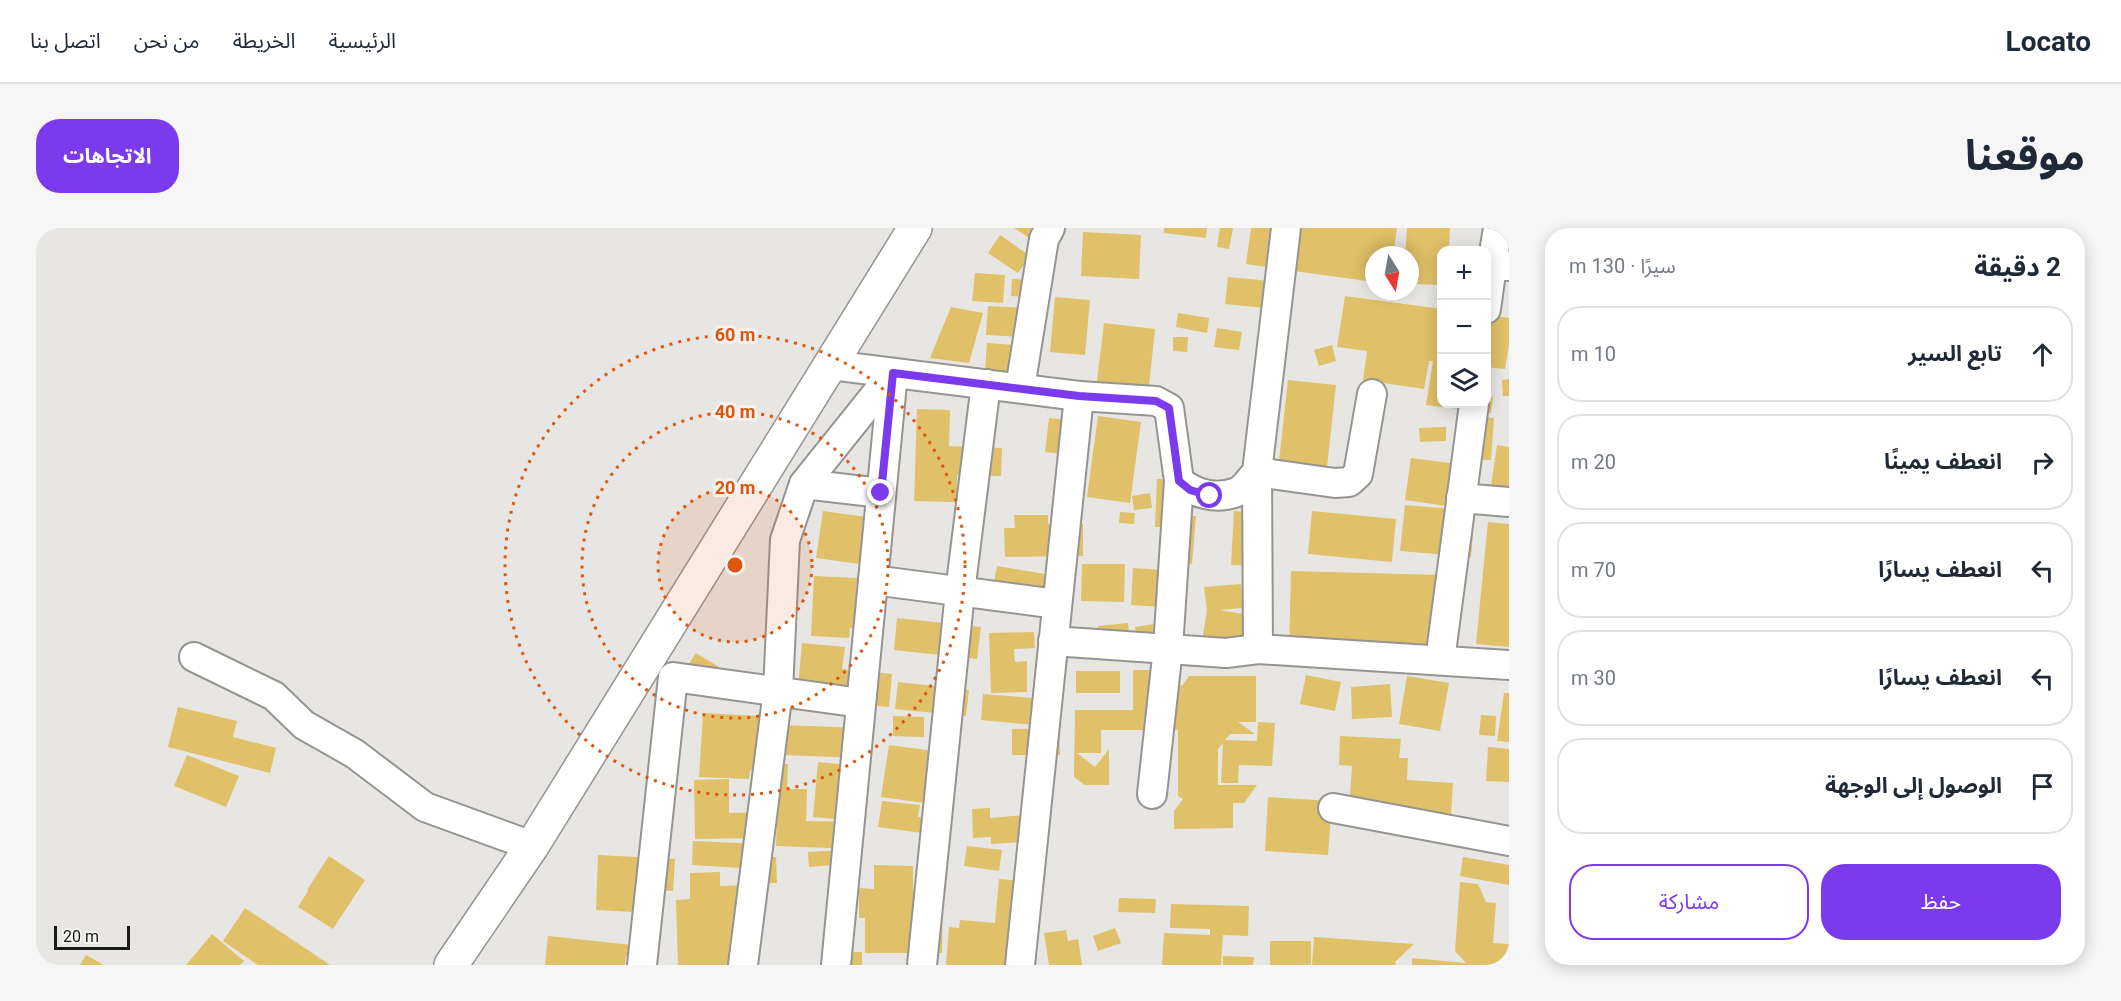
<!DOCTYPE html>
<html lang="ar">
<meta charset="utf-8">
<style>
:root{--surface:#fff;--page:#f6f6f7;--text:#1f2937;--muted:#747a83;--line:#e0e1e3;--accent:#7c3aed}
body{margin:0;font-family:Roboto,"Noto Sans Arabic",sans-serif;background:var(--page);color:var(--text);direction:rtl}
.controls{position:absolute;right:18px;top:18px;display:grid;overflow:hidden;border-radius:12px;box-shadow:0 3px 15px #0003}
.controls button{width:54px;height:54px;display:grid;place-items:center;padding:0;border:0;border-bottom:2px solid var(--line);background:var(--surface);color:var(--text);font:30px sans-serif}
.compass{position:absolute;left:1329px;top:18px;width:54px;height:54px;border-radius:50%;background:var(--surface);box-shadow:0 3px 15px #0003;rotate:169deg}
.scale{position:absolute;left:18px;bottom:15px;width:76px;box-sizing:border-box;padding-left:6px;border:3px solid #1a1a19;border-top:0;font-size:16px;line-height:21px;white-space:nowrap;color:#1a1a19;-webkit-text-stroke:4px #f4f3f0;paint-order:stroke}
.stop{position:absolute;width:18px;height:18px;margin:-14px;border:4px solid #7c3aed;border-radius:50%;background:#fff}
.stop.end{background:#7c3aed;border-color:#fff;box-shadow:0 2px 6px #0008}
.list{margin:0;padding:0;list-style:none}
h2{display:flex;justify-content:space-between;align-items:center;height:78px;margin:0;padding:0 24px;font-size:26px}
h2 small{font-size:20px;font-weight:400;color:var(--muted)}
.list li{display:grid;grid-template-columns:39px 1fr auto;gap:18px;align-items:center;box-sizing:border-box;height:96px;margin:0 12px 12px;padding:0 12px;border:2px solid var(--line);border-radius:24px}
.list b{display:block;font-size:22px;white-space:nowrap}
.list em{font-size:20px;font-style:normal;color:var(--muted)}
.actions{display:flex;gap:12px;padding:18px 24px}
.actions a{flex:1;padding:14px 0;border:2px solid var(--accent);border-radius:24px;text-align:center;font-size:21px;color:var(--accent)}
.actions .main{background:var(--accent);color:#fff}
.icon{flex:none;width:33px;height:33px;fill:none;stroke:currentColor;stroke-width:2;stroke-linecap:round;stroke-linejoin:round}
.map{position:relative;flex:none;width:1473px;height:737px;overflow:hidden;direction:ltr;border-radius:24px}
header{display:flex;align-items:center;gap:36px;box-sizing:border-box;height:84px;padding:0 30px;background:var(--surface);border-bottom:2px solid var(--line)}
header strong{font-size:28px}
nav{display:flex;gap:33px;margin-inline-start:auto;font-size:21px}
.intro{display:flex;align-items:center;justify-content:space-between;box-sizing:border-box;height:144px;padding:0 36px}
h1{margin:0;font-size:42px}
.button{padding:15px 27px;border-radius:24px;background:var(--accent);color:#fff;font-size:21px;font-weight:700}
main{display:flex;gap:36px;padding:0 36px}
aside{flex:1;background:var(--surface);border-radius:24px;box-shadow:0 3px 15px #0003}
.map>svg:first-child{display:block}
.building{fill:#e0c068}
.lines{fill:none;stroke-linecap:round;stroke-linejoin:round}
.minor-casing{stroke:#959491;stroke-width:32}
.secondary-casing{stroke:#959491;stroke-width:36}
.minor{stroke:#fff;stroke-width:28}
.secondary{stroke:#fff;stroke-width:33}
.route{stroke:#7c3aed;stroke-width:8}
.ring{fill:none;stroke:#de560d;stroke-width:3;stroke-dasharray:3 6}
.centre{fill:#de560d;stroke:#f4f3f0;stroke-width:3}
.ring-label{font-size:18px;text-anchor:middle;font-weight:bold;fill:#de560d;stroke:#f4f3f0;stroke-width:6;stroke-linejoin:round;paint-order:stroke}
</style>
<header>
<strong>Locato</strong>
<nav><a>الرئيسية</a><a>الخريطة</a><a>من نحن</a><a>اتصل بنا</a></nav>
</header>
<div class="intro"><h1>موقعنا</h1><a class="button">الاتجاهات</a></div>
<main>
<aside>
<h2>2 دقيقة<small>سيرًا · 130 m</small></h2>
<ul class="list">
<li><svg class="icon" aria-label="ahead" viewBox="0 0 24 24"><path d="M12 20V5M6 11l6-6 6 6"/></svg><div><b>تابع السير</b></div><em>10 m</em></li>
<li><svg class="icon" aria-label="right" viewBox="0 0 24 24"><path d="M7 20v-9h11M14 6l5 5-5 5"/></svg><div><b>انعطف يمينًا</b></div><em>20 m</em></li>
<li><svg class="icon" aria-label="left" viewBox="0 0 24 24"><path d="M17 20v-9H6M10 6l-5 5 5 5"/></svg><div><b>انعطف يسارًا</b></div><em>70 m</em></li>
<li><svg class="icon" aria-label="left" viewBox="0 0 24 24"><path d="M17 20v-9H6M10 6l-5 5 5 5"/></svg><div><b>انعطف يسارًا</b></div><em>30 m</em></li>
<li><svg class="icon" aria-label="arrive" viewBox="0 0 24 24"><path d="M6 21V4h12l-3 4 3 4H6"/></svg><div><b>الوصول إلى الوجهة</b></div></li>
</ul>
<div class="actions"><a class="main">حفظ</a><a>مشاركة</a></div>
</aside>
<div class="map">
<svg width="1473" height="737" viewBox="0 0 1473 737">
<rect width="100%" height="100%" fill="#e7e6e3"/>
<g class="building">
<path d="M978 0H1013L1002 16Z"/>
<path d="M1128 0H1171L1170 10 1128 5Z"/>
<path d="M1184 0H1197L1193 21 1181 19Z"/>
<path d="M1215 0H1251L1245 41 1210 36Z"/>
<path d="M1264 0H1361L1357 27H1338V54L1258 43Z"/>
<path d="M1371 0H1414L1413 22H1406V57L1374 56V27H1369Z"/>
<path d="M1047 4 1105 7 1103 51 1045 48Z"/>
<path d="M964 7 994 28 982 45 952 25Z"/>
<path d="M939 45 969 47 967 75 936 73Z"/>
<path d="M1192 49 1255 55 1248 82 1189 76Z"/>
<path d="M976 51 994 52 993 69 975 68Z"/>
<path d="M1309 68 1406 81V176H1450V168L1457 169 1455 185 1390 177 1397 133H1393L1388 161 1327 152 1331 123 1301 119Z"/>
<path d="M1019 69 1054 72 1049 127 1014 124Z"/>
<path d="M952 78 989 80 987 109 950 107Z"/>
<path d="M915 79 947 85 933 135 894 130Z"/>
<path d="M1142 85 1173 90 1171 105 1140 99Z"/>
<path d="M1450 87 1473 90V116L1469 141 1450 139Z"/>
<path d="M1068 95 1119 101 1112 167 1060 161Z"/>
<path d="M1181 100 1206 104 1203 122 1178 119Z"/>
<path d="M1137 109H1152L1151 124 1137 123Z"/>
<path d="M951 115 994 118 992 145 949 142Z"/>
<path d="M1296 117 1300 133 1283 138 1278 122Z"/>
<path d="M1473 151V168H1467L1466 152Z"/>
<path d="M1252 152 1300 157 1290 248 1242 242Z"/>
<path d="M881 181 914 182 913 218 966 220 965 248 921 247V259L951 260V275L878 273Z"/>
<path d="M1062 188 1105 194 1094 275 1051 269Z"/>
<path d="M1431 188 1458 190 1455 232 1429 231Z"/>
<path d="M1013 190 1049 194 1045 228 1009 224Z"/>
<path d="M1410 199V213L1384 214 1383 200Z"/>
<path d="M1461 217 1473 219V275L1453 272Z"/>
<path d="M1375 230 1437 238 1431 281 1369 272Z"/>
<path d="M1121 251 1157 252 1156 285 1136 284V287L1160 288 1156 336 1132 335 1135 299H1119Z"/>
<path d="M1114 265 1116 280 1098 282 1096 268Z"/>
<path d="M1369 277 1439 283 1435 329 1364 323Z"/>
<path d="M787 283 852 292 846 339 780 330Z"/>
<path d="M1198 283 1225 285 1222 338 1195 337Z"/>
<path d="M1276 283 1360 291 1356 334 1272 326Z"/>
<path d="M1084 284 1099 285 1098 296 1083 295Z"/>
<path d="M978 287H1012V296H1047V328L969 329 968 300H979Z"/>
<path d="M1452 294 1473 296V419L1440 416Z"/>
<path d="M1046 336H1089L1088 374 1045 373Z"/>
<path d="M961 338 1033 350 1027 384 955 371Z"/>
<path d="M1097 340 1144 343 1142 380 1095 377Z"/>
<path d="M1255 343 1404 347 1402 428 1253 424Z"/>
<path d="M778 348 821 350 820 365 841 366 839 401 814 400 813 410 775 408Z"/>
<path d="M1205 356 1207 380 1183 382 1226 389 1219 435 1164 426 1171 382 1168 359Z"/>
<path d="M861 390 945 399 941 431 858 422Z"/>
<path d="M1092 395 1093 409 1063 411 1062 398Z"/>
<path d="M1125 395 1129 421 1103 425 1099 399Z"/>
<path d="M998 404 999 420 978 421 979 434 991 433V464L955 465 953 405Z"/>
<path d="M766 415 809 419 806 441 856 446 853 479 761 471Z"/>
<path d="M660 425 683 439 670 460 647 445Z"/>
<path d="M1097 442H1125L1146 458 1153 448H1220V494H1202L1219 506H1194L1189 512 1221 513 1222 494 1239 495 1236 538 1203 537 1202 555H1185L1187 515 1182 521V557H1221L1208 575H1197V600L1138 601V583L1147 571 1142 568V502H1065V525H1041L1059 539 1073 521V557H1049L1038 549 1039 482H1097Z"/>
<rect x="1040" y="443" width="44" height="22"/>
<path d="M1270 447 1305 454 1299 483 1264 476Z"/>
<path d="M1371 448 1413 455 1404 503 1363 496Z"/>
<path d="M862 454 933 462 930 488 859 481Z"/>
<path d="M1354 456 1356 489 1316 491 1315 459Z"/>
<path d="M1468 465H1473V514L1461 513Z"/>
<path d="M947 466 1022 472 1019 499 945 492Z"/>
<path d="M142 479 201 493 197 509 240 520 234 545 132 519Z"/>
<path d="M667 485 742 489 740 544 714 542 713 551 663 549Z"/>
<path d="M1445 487 1460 488 1459 508 1443 507Z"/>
<path d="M857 488 888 489V509L857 508Z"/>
<path d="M746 497 827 500 825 530 745 527Z"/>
<path d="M1023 500 1024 527H976V501Z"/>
<path d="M1304 508 1365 511 1363 530H1372L1371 552 1417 555 1415 588 1313 582 1316 538 1303 537Z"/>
<path d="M853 517 913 525 903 577 845 569Z"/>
<path d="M1452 519 1473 521V554L1450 553Z"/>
<path d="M151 527 203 548 190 579 138 558Z"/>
<path d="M782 534 825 538 820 593 777 589Z"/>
<path d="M743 536H752L751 561H771L770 593 821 594 820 621 740 618Z"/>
<path d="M693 551V585L734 584V610L659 611 658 552Z"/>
<path d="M1232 569 1296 573 1292 627 1229 623Z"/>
<path d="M846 573 884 577 882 589 910 593 908 608 842 599Z"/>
<path d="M954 580V590L1001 586 1002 613 955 616V609L937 610 936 581Z"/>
<path d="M657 613 724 616 722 641 656 637Z"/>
<path d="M931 618 966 622 963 643 928 638Z"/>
<path d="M811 622V636L773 639 772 624Z"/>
<path d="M562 627 639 631 637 663 601 661 615 685 560 682Z"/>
<path d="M293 628 329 652 297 701 262 679 272 663 271 662Z"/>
<path d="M725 629H740L741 655 711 656 701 737H642L640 672 654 671V645L684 644V658L707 657Z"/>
<path d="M1427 629 1473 637V657L1424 648Z"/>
<path d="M838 637 877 638V662H907L906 725H829V690H823V660L838 661Z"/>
<path d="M963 651 988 653 996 737H910L913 699 923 700 924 692 959 695Z"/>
<path d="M1424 654 1442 656 1450 674 1460 675 1457 715 1473 716V737H1376V730L1430 735 1419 723Z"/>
<path d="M1083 670 1120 671 1119 685 1082 684Z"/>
<path d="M1135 676 1213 678 1212 708 1187 707 1185 737H1126L1128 705 1174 707V701L1134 700Z"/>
<path d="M209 680 294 737H222L187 713Z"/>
<path d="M1079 700 1085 715 1062 723 1057 708Z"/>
<path d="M1030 702 1032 713 1042 711 1046 737H1013L1008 705Z"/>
<path d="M176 706 208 733 204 737H150Z"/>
<path d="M512 708 596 717 595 728H590L589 737H509Z"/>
<path d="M1278 709 1378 716 1359 734 1360 737H1276Z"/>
<rect x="1234" y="713" width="41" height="24"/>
<rect x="811" y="724" width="15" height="13"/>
<path d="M50 727 68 737H44Z"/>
<path d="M1187 728 1218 729 1217 737H1187Z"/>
</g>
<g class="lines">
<defs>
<g id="minor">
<path d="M1456 37 1462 0"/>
<path d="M1450 81 1456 37 1473 38"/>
<path d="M795 137 1043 168 1120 173 1133 180 1143 253C1159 266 1180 272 1201 264 1208 261 1215 250 1221 244L1250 0"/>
<path d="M984 160 1008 11 1014 0"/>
<path d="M768 256 845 265"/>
<path d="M1425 270 1473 274"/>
<path d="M837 352 1021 376"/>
<path d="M1017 413 1190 425 1222 421 1473 437"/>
<path d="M1222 421 1221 244 1299 255 1313 254 1322 246 1336 166"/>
<path d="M158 429 238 468 268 497 319 526 389 579 496 618"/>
<path d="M1404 432 1438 176"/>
<path d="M1116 566 1132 420 1143 253"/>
<path d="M1297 580 1473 613"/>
<path d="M606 737 637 449 825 475"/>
<path d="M707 737 742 463 749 312 768 256 857 145"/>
<path d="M800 737 857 145"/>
<path d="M886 737 924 364 950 156"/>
<path d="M984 737 1043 168"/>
</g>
<path id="secondary" d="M415 737 496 618 879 0"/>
</defs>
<use href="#minor" class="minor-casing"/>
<use href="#secondary" class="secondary-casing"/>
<use href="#minor" class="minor"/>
<use href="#secondary" class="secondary"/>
</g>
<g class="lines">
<path class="route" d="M845 265 857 145 1043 168 1120 173 1133 180 1143 253 1154 262 1174 268"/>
</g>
<circle cx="699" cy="337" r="77" fill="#de560d" fill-opacity=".12"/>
<g class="ring">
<circle cx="699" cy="337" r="77"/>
<circle cx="699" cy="337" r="153"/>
<circle cx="699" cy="337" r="230"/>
</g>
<circle cx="699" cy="337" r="9" class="centre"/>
<g class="ring-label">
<text x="699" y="113">60 m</text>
<text x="699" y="190">40 m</text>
<text x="699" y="266">20 m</text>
</g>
</svg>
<div class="controls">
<button>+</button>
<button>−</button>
<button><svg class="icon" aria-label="layers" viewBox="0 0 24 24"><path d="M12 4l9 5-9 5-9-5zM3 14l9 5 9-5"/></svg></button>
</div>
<svg class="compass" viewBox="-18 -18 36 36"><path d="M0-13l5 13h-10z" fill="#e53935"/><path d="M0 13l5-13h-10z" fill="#747a83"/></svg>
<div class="scale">20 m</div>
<div class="stop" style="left:1174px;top:268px"></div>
<div class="stop end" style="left:845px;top:265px"></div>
</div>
</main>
